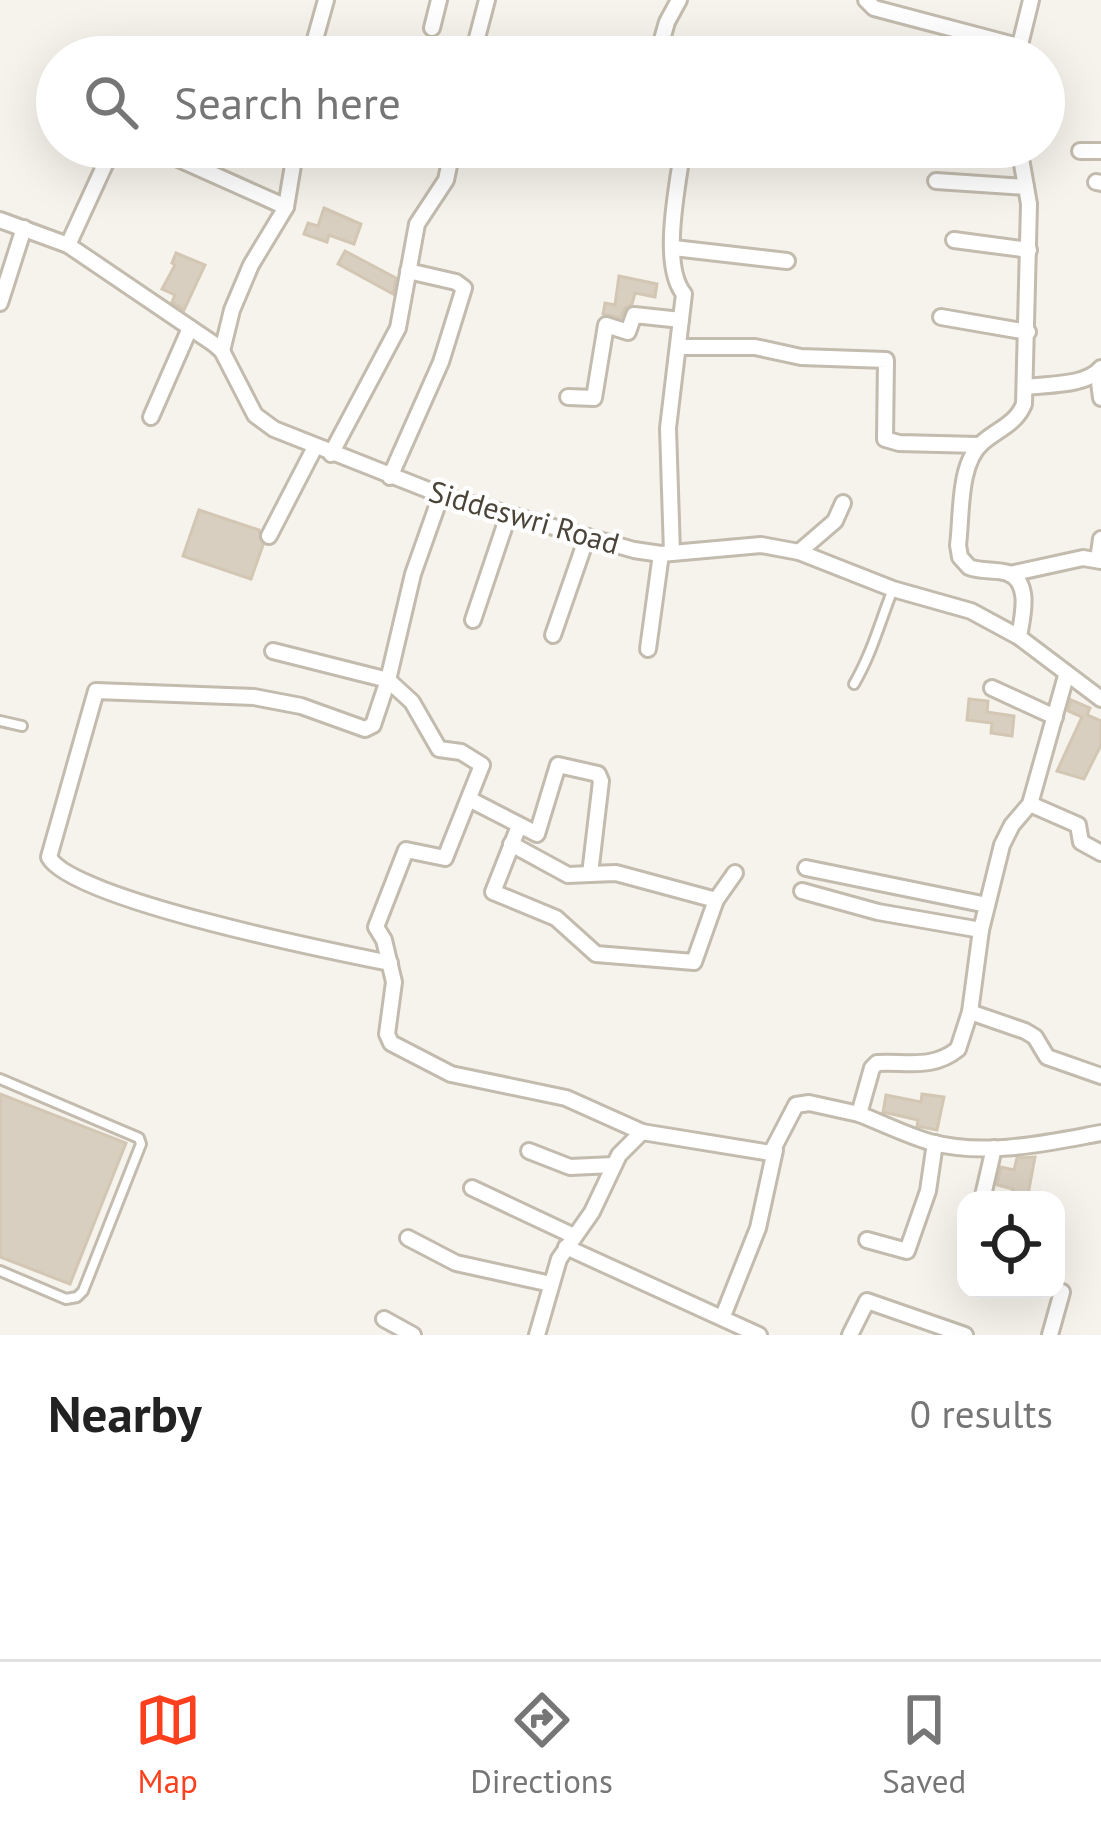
<!DOCTYPE html>
<style>
:root{--surface:#fff;--page:#f6f6f6;--text:#222;--muted:#767676;--line:#e0e0e0;--accent:#fc3f1d}
body{margin:0;font-family:"PT Sans",sans-serif;background:var(--page);color:var(--text)}
.controls{position:absolute;right:36px;bottom:36px;display:grid;overflow:hidden;border-radius:24px;box-shadow:0 12px 48px #0002}
.controls button{width:108px;height:108px;display:grid;place-items:center;padding:0;border:0;border-bottom:3px solid var(--line);background:var(--surface);color:var(--text);font:60px sans-serif}
.list{margin:0;padding:0;list-style:none}
h2{display:flex;justify-content:space-between;align-items:center;height:156px;margin:0;padding:0 48px;font-size:51px}
h2 small{font-size:39px;font-weight:400;color:var(--muted)}
.icon{flex:none;width:66px;height:66px;fill:none;stroke:currentColor;stroke-width:2;stroke-linecap:round;stroke-linejoin:round}
.map{position:relative;flex:none;width:1101px;height:1335px;overflow:hidden}
.search{position:absolute;background:var(--surface);box-shadow:0 12px 48px #0002;left:36px;right:36px;top:36px;height:132px;display:flex;align-items:center;gap:30px;box-sizing:border-box;padding:0 42px;border-radius:66px;color:var(--muted);font-size:45px}
.sheet{height:324px;background:var(--surface)}
nav{display:flex;justify-content:space-around;align-items:center;box-sizing:border-box;height:168px;border-top:3px solid var(--line);background:var(--surface);font-size:33px;color:var(--muted)}
nav a{display:grid;justify-items:center;gap:6px}
nav .on{color:var(--accent)}
.map>svg:first-child{display:block}
.building{fill:#d8cfc1;stroke:#d3c7b4;stroke-width:3}
.lines{fill:none;stroke-linecap:round;stroke-linejoin:round}
.lane-casing{stroke:#c2bbae;stroke-width:14}
.street-casing{stroke:#c2bbae;stroke-width:20}
.lane{stroke:#fff;stroke-width:8}
.street{stroke:#fff;stroke-width:14}
.labels{text-anchor:middle;stroke-width:9;stroke-linejoin:round;paint-order:stroke}
.street-label{font-size:30px;fill:#4b4439;stroke:#fff}
</style>
<div class="map">
<svg width="1101" height="1335" viewBox="0 0 1101 1335">
<rect width="100%" height="100%" fill="#f6f3ec"/>
<g class="building">
<path d="M324 208 361 224 354 244 329 235 327 242 304 234 308 223 318 226Z"/>
<path d="M345 251 396 278 393 294 338 264Z"/>
<path d="M176 253 205 265 184 310 172 302 175 295 162 289 175 265 172 263Z"/>
<path d="M619 276 657 284 655 297 635 293 632 304 625 308 621 318 603 314 605 303 615 305Z"/>
<path d="M199 510 259 530 263 545 251 579 183 556Z"/>
<path d="M969 699 988 701 987 712 1014 716 1012 736 991 733 992 723 967 720Z"/>
<path d="M1071 700 1090 708 1087 715 1101 721V745L1084 779 1057 771 1082 717 1068 711Z"/>
<path d="M0 1094 126 1143 70 1284 0 1257Z"/>
<path d="M922 1094 944 1097 937 1130 917 1126 918 1120 883 1112 886 1095 921 1102Z"/>
<path d="M1035 1157 1027 1200 1011 1199 1013 1189 997 1185 1001 1167 1014 1170 1017 1158Z"/>
</g>
<g class="lines">
<defs>
<g id="lane">
<path d="M854 684C872 653 880 622 893 589"/>
<path d="M0 721 22 726"/>
<path d="M0 1079 139 1138 141 1144 83 1291 77 1297 66 1299 0 1271"/>
</g>
<g id="street">
<path d="M866 0 874 8 1018 46"/>
<path d="M432 28 439 0"/>
<path d="M150 57 151 53"/>
<path d="M310 57 326 0"/>
<path d="M472 57 487 0"/>
<path d="M657 57 667 22 679 0"/>
<path d="M1017 57 1031 0"/>
<path d="M152 147 286 207"/>
<path d="M929 147 1020 150"/>
<path d="M1019 147 1029 204 1024 404C1016 424 998 429 982 443 958 464 962 515 958 545L960 557 969 567C981 572 996 569 1008 573 1032 583 1022 618 1019 637"/>
<path d="M856 149 890 147"/>
<path d="M1080 151H1101"/>
<path d="M936 181 1026 187"/>
<path d="M1096 182 1101 183"/>
<path d="M0 220 68 245 214 344 222 351 255 415 274 429 441 495 634 550 661 554 761 545 799 552 893 589 971 611 1019 637 1101 699"/>
<path d="M954 240 1029 250"/>
<path d="M68 245 113 147"/>
<path d="M674 248 787 261"/>
<path d="M0 303 24 228"/>
<path d="M941 317 1028 332"/>
<path d="M678 347H755L801 357 886 360 885 439 899 443 979 445"/>
<path d="M222 351 232 310 251 265 286 207 296 147"/>
<path d="M1098 374 1101 398"/>
<path d="M1026 387C1049 384 1086 386 1101 368"/>
<path d="M568 397 594 398 606 325 628 332 634 315 681 320"/>
<path d="M151 417 190 328"/>
<path d="M331 454 398 328 417 224 446 180 453 147"/>
<path d="M390 477 441 362 464 288 456 282 408 271"/>
<path d="M269 536 315 447"/>
<path d="M799 552 835 521 843 503"/>
<path d="M672 553 668 428 684 294C660 265 678 184 683 147"/>
<path d="M1098 560 1101 539"/>
<path d="M1010 574 1083 558 1101 561"/>
<path d="M473 620 508 516"/>
<path d="M553 635 587 537"/>
<path d="M648 649 661 554"/>
<path d="M273 651 388 680 412 702 439 749 461 752 482 765 445 858 406 850 376 927 384 940 394 982 387 1034 391 1043 451 1074 566 1098 642 1132"/>
<path d="M992 688 1055 717"/>
<path d="M469 799 537 834 558 765 598 774 601 781 590 874 616 873 716 900"/>
<path d="M1030 804 1078 825 1081 842 1101 853"/>
<path d="M519 826 493 892 556 918 596 954 694 962 716 900 735 873"/>
<path d="M511 844 568 875 590 874"/>
<path d="M806 868 987 905"/>
<path d="M802 891 878 912 981 930"/>
<path d="M390 963C335 952 70 899 49 857L96 691 254 697 301 706 365 729 373 725 388 680 413 574 441 495"/>
<path d="M970 1012 1025 1031 1035 1037 1047 1057 1101 1076"/>
<path d="M859 1114C882 1123 906 1135 930 1142 986 1157 1046 1143 1101 1133"/>
<path d="M529 1151 570 1167 614 1165"/>
<path d="M472 1188 574 1236"/>
<path d="M982 1200 994 1148"/>
<path d="M408 1238 456 1263 551 1284"/>
<path d="M867 1240 907 1251 928 1191 935 1143"/>
<path d="M566 1247 759 1335"/>
<path d="M723 1316 758 1228 775 1150"/>
<path d="M384 1319 413 1335"/>
<path d="M537 1335 559 1259 592 1212 619 1155 642 1132 771 1153 796 1105 809 1103 859 1114 872 1068 877 1063C906 1061 932 1070 958 1049L970 1012 981 930 1002 845 1012 825 1030 804 1066 676"/>
<path d="M850 1335 867 1301 965 1335"/>
<path d="M1050 1335 1062 1292"/>
</g>
</defs>
<use href="#lane" class="lane-casing"/>
<use href="#street" class="street-casing"/>
<use href="#lane" class="lane"/>
<use href="#street" class="street"/>
</g>
<g class="labels">
<g class="street-label">
<text transform="translate(524 518) rotate(16)" y="10">Siddeswri Road</text>
</g>
</g>
</svg>
<div class="controls">
<button><svg class="icon" aria-label="locate" viewBox="0 0 24 24"><circle cx="12" cy="12" r="6"/><path d="M12 2v4M12 18v4M2 12h4M18 12h4"/></svg></button>
</div>
<div class="search"><svg class="icon" aria-label="search" viewBox="0 0 24 24"><circle cx="10" cy="10" r="6"/><path d="M15 15l6 6"/></svg>Search here</div>
</div>
<section class="sheet">
<h2>Nearby<small>0 results</small></h2>
<ul class="list">
</ul>
</section>
<nav>
<a class="on"><svg class="icon" aria-label="map" viewBox="0 0 24 24"><path d="M3 6l6-2 6 2 6-2v14l-6 2-6-2-6 2zM9 4v14M15 6v14"/></svg>Map</a>
<a><svg class="icon" aria-label="directions" viewBox="0 0 24 24"><path d="M12 3l9 9-9 9-9-9zM9 14v-3h6M13 9l2 2-2 2"/></svg>Directions</a>
<a><svg class="icon" aria-label="saved" viewBox="0 0 24 24"><path d="M7 4h10v16l-5-4-5 4z"/></svg>Saved</a>
</nav>
